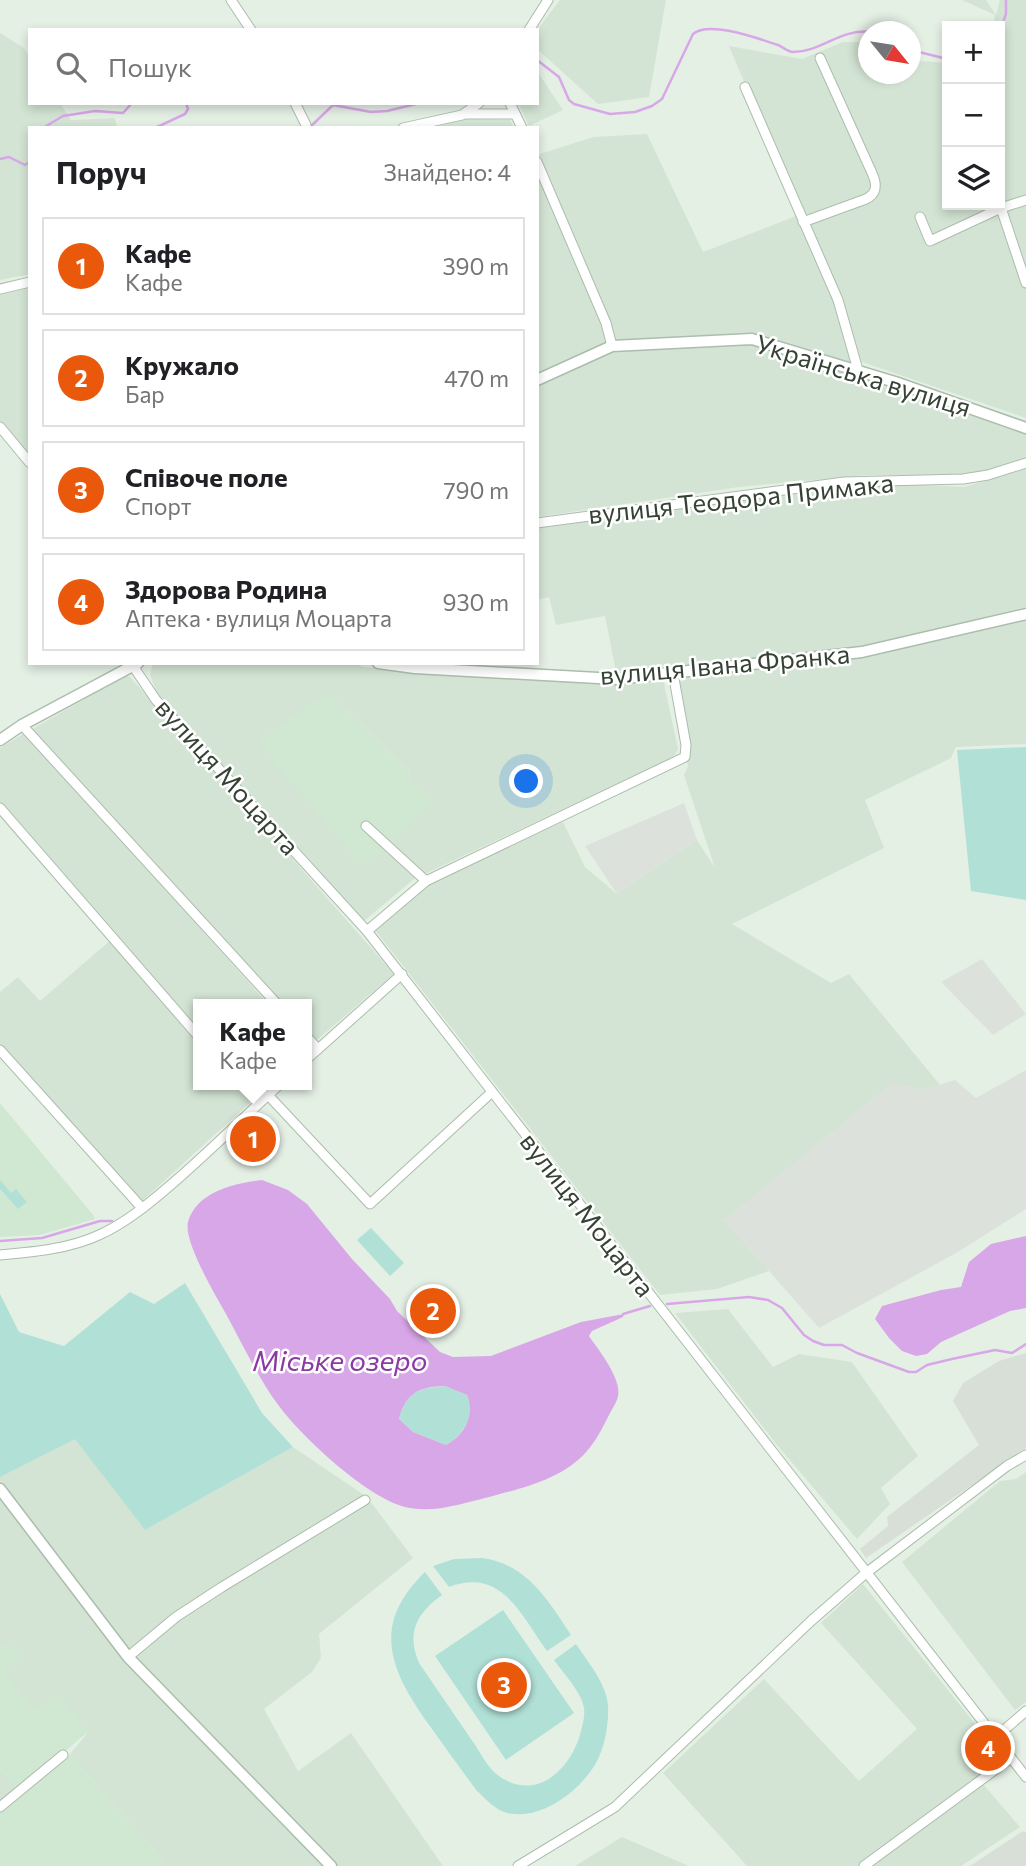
<!DOCTYPE html>
<html lang="uk">
<meta charset="utf-8">
<style>
:root{--surface:#fff;--page:#f6f6f6;--text:#202124;--muted:#757577;--line:#e0e0e0;--accent:#ea580c}
body{margin:0;font-family:Commissioner,sans-serif;background:var(--page);color:var(--text)}
.controls{position:absolute;right:21px;top:21px;display:grid;overflow:hidden;border-radius:0px;box-shadow:0 4px 10px #0003}
.controls button{width:63px;height:63px;display:grid;place-items:center;padding:0;border:0;border-bottom:2px solid var(--line);background:var(--surface);color:var(--text);font:35px sans-serif}
.compass{position:absolute;left:858px;top:21px;width:63px;height:63px;border-radius:50%;background:var(--surface);box-shadow:0 4px 10px #0003;rotate:120deg}
.you{position:absolute;left:527px;top:782px;width:24px;height:24px;margin:-18px;border:5px solid #fff;border-radius:50%;background:#1a73e8;box-shadow:0 0 0 10px #1a73e833}
.badge{display:grid;place-items:center;width:46px;height:46px;border-radius:50%;background:var(--accent);color:#fff;font-size:23px;font-weight:700}
.pin{position:absolute;translate:-50% -50%;border:4px solid #fff;box-shadow:0 2px 7px #0006}
.popup{position:absolute;left:193px;top:999px;width:119px;height:91px;box-sizing:border-box;display:grid;place-content:center;border-radius:0px;background:var(--surface);filter:drop-shadow(0 2px 5px #0005);font-size:23px;white-space:nowrap;color:var(--muted)}
.popup b{font-size:26px;color:var(--text)}
.popup::after{content:'';position:absolute;left:50%;top:100%;margin-left:-14px;border:14px solid transparent;border-top-color:var(--surface)}
.list{margin:0;padding:0;list-style:none}
h2{display:flex;justify-content:space-between;align-items:center;height:91px;margin:0;padding:0 28px;font-size:30px}
h2 small{font-size:23px;font-weight:400;color:var(--muted)}
.list li{display:grid;grid-template-columns:46px 1fr auto;gap:21px;align-items:center;box-sizing:border-box;height:98px;margin:0 14px 14px;padding:0 14px;border:2px solid var(--line);border-radius:0px}
.list b{display:block;font-size:26px;white-space:nowrap}
.list p{margin:0;font-size:23px;white-space:nowrap;color:var(--muted)}
.list em{font-size:23px;font-style:normal;color:var(--muted)}
.icon{flex:none;width:38px;height:38px;fill:none;stroke:currentColor;stroke-width:2;stroke-linecap:round;stroke-linejoin:round}
.map{position:relative;flex:none;width:1026px;height:1866px;overflow:hidden}
.search{position:absolute;background:var(--surface);box-shadow:0 4px 10px #0003;left:28px;top:28px;width:511px;height:77px;display:flex;align-items:center;gap:18px;box-sizing:border-box;padding:0 24px;border-radius:0px;color:var(--muted);font-size:26px}
.panel{position:absolute;background:var(--surface);box-shadow:0 4px 10px #0003;left:28px;top:126px;width:511px;height:539px;border-radius:0px}
.map>svg:first-child{display:block}
.residential{fill:#d3e4d4;fill-rule:evenodd}
.industrial{fill:#d7dfd7}
.education{fill:#d0e8d2}
.green{fill:#b1e0d7}
.parking{fill:#dde1dc}
.water{fill:#d8a7e7;fill-rule:evenodd}
.lines{fill:none;stroke-linecap:round;stroke-linejoin:round}
.stream{stroke:#d8a7e7;stroke-width:2.5}
.minor-casing{stroke:#abbdac;stroke-width:11}
.tertiary-casing{stroke:#abbdac;stroke-width:13}
.minor{stroke:#fff;stroke-width:9}
.tertiary{stroke:#fff;stroke-width:10}
.labels{text-anchor:middle;stroke-width:5;stroke-linejoin:round;paint-order:stroke}
.street-label{font-size:26px;fill:#364235;stroke:#fff}
.water-label{font-size:28px;font-style:italic;fill:#8a3ba1;stroke:#fff}
</style>
<div class="map">
<svg width="1026" height="1866" viewBox="0 0 1026 1866">
<rect width="100%" height="100%" fill="#e5f0e5"/>
<g class="residential">
<path d="M560 0H666L649 97 598 104 537 49V30Z"/>
<path d="M962 0H986L996 15 1000 0H1026V418L862 362 729 46 802 59 843 42H868L869 74H911V56L921 61 947 63V205H1000V26H993L995 15Z"/>
<path d="M0 33 24 48 30 58V103H60L71 120 115 118 117 128H30V274L0 280Z"/>
<path d="M537 71 563 110 529 126 518 103H537Z"/>
<path d="M455 119 510 120 514 128H415Z"/>
<path d="M647 134 703 252 796 216 845 325 860 375 1026 433V458L990 472 965 475H867L739 487 537 517V155L593 137Z"/>
<path d="M30 283V455L0 421V290Z"/>
<path d="M1026 469V607L867 647 653 671 616 672 605 616 556 625 549 597 537 600V524L824 482 881 483 964 487Z"/>
<path d="M1026 618V744L956 747 951 758 865 800 884 848 732 924 831 983 849 974 940 1085 923 1090 724 1220 769 1271 717 1289 660 1295 375 930 425 885 563 822 585 867 617 894 697 840 715 868 684 775 688 766 675 679 863 657Z"/>
<path d="M153 663H354L364 667 472 677 616 683 663 679 678 749 675 755 664 762 414 879 364 921 158 696 150 675ZM328 693 408 769 410 779Z"/>
<path d="M125 676 130 677 216 772 394 974 318 1039 314 1040 307 1032V1004H282L32 731 34 728Z"/>
<path d="M25 733 268 1004H199V1085H269L141 1202 0 1045V992L18 977 40 1001 113 938 0 802V748Z"/>
<path d="M728 1309 773 1367 799 1354 852 1362 918 1456 881 1488 890 1504 857 1539 777 1445 675 1313Z"/>
<path d="M75 1438 145 1530 293 1447 367 1497 413 1558 319 1634 321 1658 312 1672 264 1709 298 1771 351 1733 443 1866H156L163 1860 70 1754 89 1731 36 1711 3 1673 10 1643 0 1649V1473Z"/>
<path d="M1026 1472V1702L1015 1710 902 1562 1000 1481 1016 1479Z"/>
<path d="M863 1584 1008 1765 984 1785 1020 1827 961 1866H747L663 1773 764 1679 859 1781 917 1729 821 1623Z"/>
<path d="M0 1768 18 1791 0 1805Z"/>
<path d="M622 1837 689 1866H575Z"/>
</g>
<g class="industrial">
<path d="M1026 1353V1448L866 1558 860 1549 888 1526 887 1517 979 1445 953 1401 963 1383 999 1361Z"/>
<path d="M1023 1831 1026 1833V1866H970Z"/>
</g>
<g class="education">
<path d="M328 693 408 769 410 779 433 803 389 846 361 865 257 741Z"/>
<path d="M0 1103 94 1216 95 1219 40 1235 0 1237Z"/>
<path d="M10 1642 22 1658 3 1673 36 1710 56 1694 89 1731 18 1791 0 1768V1649Z"/>
<path d="M70 1754 163 1860 156 1866H0V1812Z"/>
</g>
<g class="green">
<path d="M1026 747V900L971 891 957 750Z"/>
<path d="M0 1180 11 1193 16 1189 27 1202 18 1209 0 1189Z"/>
<path d="M371 1228 404 1263 390 1276 357 1240Z"/>
<path d="M185 1283 262 1413 293 1447 145 1530 75 1439 0 1477V1294L19 1332 64 1346 130 1292 154 1304Z"/>
<path d="M445 1386 467 1395C475 1415 465 1434 446 1445L413 1432 399 1419C406 1392 419 1388 445 1386Z"/>
<path d="M482 1558C527 1564 548 1600 571 1635L547 1651C521 1615 502 1567 449 1587L433 1566 454 1559Z"/>
<path d="M425 1572 442 1595C417 1613 406 1633 419 1663 437 1689 455 1716 473 1742 481 1753 488 1769 499 1776 537 1803 572 1768 581 1731 583 1723 586 1713 583 1704 579 1689 563 1673 554 1660L576 1644C588 1662 606 1683 608 1705 609 1724 605 1747 596 1763 580 1791 541 1821 507 1813 495 1810 486 1799 477 1791 462 1771 447 1750 432 1729 392 1674 368 1627 425 1572Z"/>
<path d="M503 1610 574 1713 506 1760 435 1656Z"/>
</g>
<g class="parking">
<path d="M684 803 697 840 617 894 585 846Z"/>
<path d="M982 959 1026 1014 993 1035 941 982Z"/>
<path d="M1026 1070V1209L958 1252 819 1328 724 1220 892 1083 923 1090 955 1080 976 1098Z"/>
</g>
<g class="water">
<path d="M262 1180 288 1190 307 1204 352 1259 390 1299 397 1311 440 1352 453 1357 491 1356 581 1322 624 1314 623 1317 592 1331 589 1336C598 1349 622 1379 618 1396 617 1402 612 1409 609 1415 603 1427 596 1441 587 1451 564 1478 526 1487 493 1496 467 1502 438 1513 410 1508 371 1502 302 1437 279 1406 259 1380 242 1343 226 1314 216 1296 183 1241 188 1222 196 1192 235 1183 262 1180ZM445 1386 467 1395C475 1415 465 1435 446 1445L413 1432 399 1419C406 1392 420 1387 445 1386Z"/>
<path d="M1026 1236V1308L1010 1311 941 1342 927 1354 916 1356 902 1351 889 1338 875 1319 882 1306 941 1290 961 1287 969 1262 991 1244Z"/>
</g>
<g class="lines">
<g class="stream">
<path d="M1000 31 1006 14V0"/>
<path d="M911 50 947 59"/>
<path d="M537 60 559 77 569 100 574 104 610 114 635 112 652 106 662 99 693 34C709 20 759 39 778 45 783 47 788 52 793 52 822 52 840 28 872 32"/>
<path d="M43 128 63 116 95 111 123 113 132 103"/>
<path d="M155 128 185 114 188 109 186 103"/>
<path d="M309 128 333 105 371 112 387 111 420 103"/>
<path d="M0 159 9 157 25 165 30 162"/>
<path d="M0 1241 42 1238 100 1221H112"/>
<path d="M667 1304 749 1297 768 1300 782 1308 804 1335 813 1341 824 1345H842L857 1353 909 1372H916L927 1365 952 1359 995 1350 1012 1353 1026 1344"/>
<path d="M623 1314 650 1306"/>
</g>
<defs>
<g id="minor">
<path d="M231 0 251 30"/>
<path d="M529 30 548 0"/>
<path d="M745 87 838 300 858 370"/>
<path d="M295 103 306 125"/>
<path d="M510 103 522 128"/>
<path d="M466 114H515"/>
<path d="M403 128 462 115 479 103"/>
<path d="M537 162 606 323 612 346"/>
<path d="M1000 205 1026 283"/>
<path d="M920 217 930 241 1001 208 1026 200"/>
<path d="M803 222 866 199C878 193 877 184 872 173L820 58"/>
<path d="M0 289 30 282"/>
<path d="M0 427 30 463"/>
<path d="M537 523 844 482 963 479 988 475 1026 463"/>
<path d="M133 666 156 700 367 931 1026 1777"/>
<path d="M22 725 277 1004"/>
<path d="M0 808 199 1037"/>
<path d="M366 826 426 881"/>
<path d="M367 931 426 881 685 757 686 745 673 673"/>
<path d="M307 1037 318 1049"/>
<path d="M0 1050 142 1208"/>
<path d="M307 1059 402 974"/>
<path d="M268 1095 370 1204 492 1092"/>
<path d="M0 1255C33 1252 69 1249 99 1235 126 1223 151 1202 173 1183 210 1151 244 1117 279 1085"/>
<path d="M128 1657 176 1617 222 1587 365 1500"/>
<path d="M996 1737 1026 1711"/>
<path d="M0 1807 63 1755"/>
<path d="M518 1866 615 1807 811 1621 866 1573 1007 1466 1026 1455"/>
<path d="M864 1866 1011 1758"/>
</g>
<g id="tertiary">
<path d="M537 380 612 346 752 339 895 382 1026 428"/>
<path d="M378 663 415 668 616 679 862 652 1026 614"/>
<path d="M0 740 22 725 138 663"/>
<path d="M0 1489 128 1657 331 1866"/>
</g>
</defs>
<use href="#minor" class="minor-casing"/>
<use href="#tertiary" class="tertiary-casing"/>
<use href="#minor" class="minor"/>
<use href="#tertiary" class="tertiary"/>
</g>
<g class="labels">
<g class="street-label">
<text transform="translate(863 376) rotate(17)" y="9">Українська вулиця</text>
<text transform="translate(741 499) rotate(-6)" y="9">вулиця Теодора Примака</text>
<text transform="translate(725 665) rotate(-5)" y="9">вулиця Івана Франка</text>
<text transform="translate(227 777) rotate(48)" y="9">вулиця Моцарта</text>
<text transform="translate(587 1215) rotate(52)" y="9">вулиця Моцарта</text>
</g>
<g class="water-label">
<text x="340" y="1371">Міське озеро</text>
</g>
</g>
</svg>
<div class="controls">
<button>+</button>
<button>−</button>
<button><svg class="icon" aria-label="layers" viewBox="0 0 24 24"><path d="M12 4l9 5-9 5-9-5zM3 14l9 5 9-5"/></svg></button>
</div>
<svg class="compass" viewBox="-18 -18 36 36"><path d="M0-13l5 13h-10z" fill="#e53935"/><path d="M0 13l5-13h-10z" fill="#757577"/></svg>
<div class="you"></div>
<div class="pin badge" style="left:253px;top:1139px">1</div>
<div class="popup"><b>Кафе</b>Кафе</div>
<div class="pin badge" style="left:433px;top:1311px">2</div>
<div class="pin badge" style="left:504px;top:1685px">3</div>
<div class="pin badge" style="left:988px;top:1748px">4</div>
<div class="search"><svg class="icon" aria-label="search" viewBox="0 0 24 24"><circle cx="10" cy="10" r="6"/><path d="M15 15l6 6"/></svg>Пошук</div>
<section class="panel">
<h2>Поруч<small>Знайдено: 4</small></h2>
<ul class="list">
<li><span class="badge">1</span><div><b>Кафе</b><p>Кафе</p></div><em>390 m</em></li>
<li><span class="badge">2</span><div><b>Кружало</b><p>Бар</p></div><em>470 m</em></li>
<li><span class="badge">3</span><div><b>Співоче поле</b><p>Спорт</p></div><em>790 m</em></li>
<li><span class="badge">4</span><div><b>Здорова Родина</b><p>Аптека · вулиця Моцарта</p></div><em>930 m</em></li>
</ul>
</section>
</div>
